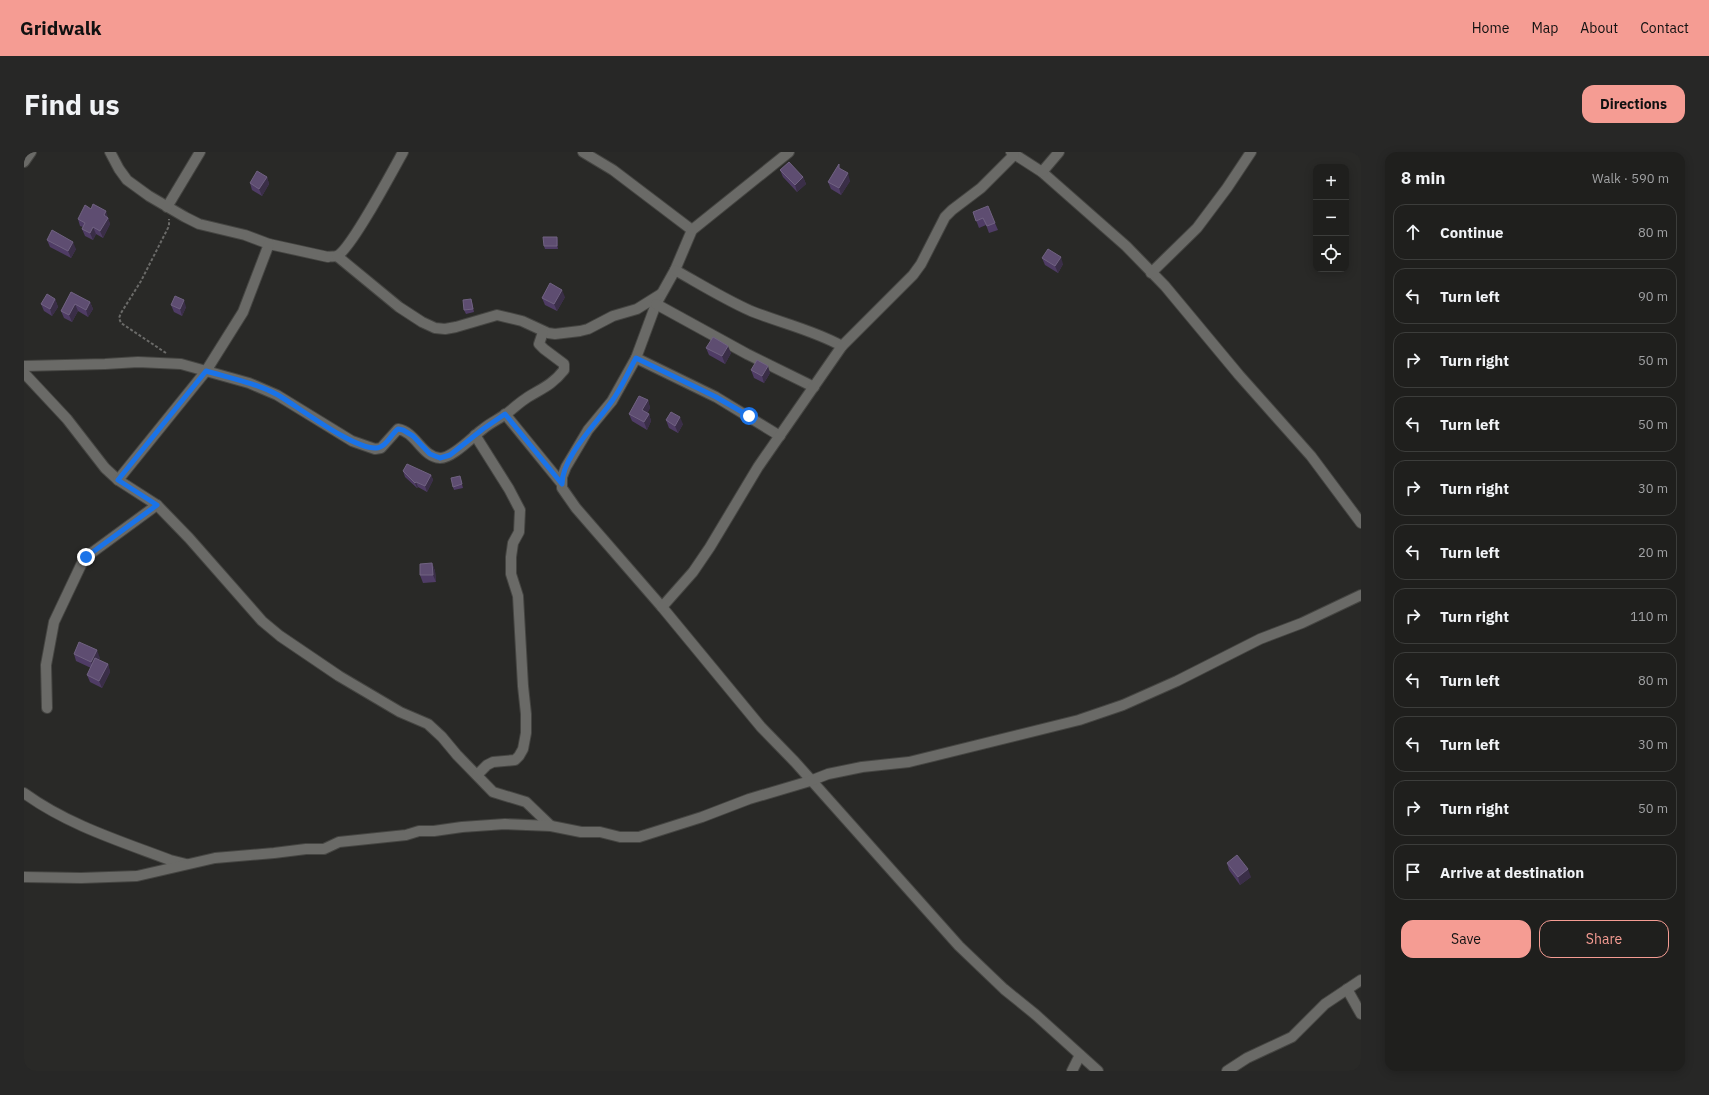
<!DOCTYPE html>
<meta charset="utf-8">
<style>
:root{--surface:#1f1f1d;--page:#272726;--text:#f1f3f6;--muted:#a1a2a4;--line:#3c3d3b;--accent:#f59c93}
body{margin:0;font-family:"IBM Plex Sans",sans-serif;background:var(--page);color:var(--text)}
.controls{position:absolute;right:12px;top:12px;display:grid;overflow:hidden;border-radius:8px;box-shadow:0 2px 10px #0003}
.controls button{width:36px;height:36px;display:grid;place-items:center;padding:0;border:0;border-bottom:1px solid var(--line);background:var(--surface);color:var(--text);font:20px sans-serif}
.stop{position:absolute;width:12px;height:12px;margin:-9px;border:3px solid #1a73e8;border-radius:50%;background:#fff}
.stop.end{background:#1a73e8;border-color:#fff;box-shadow:0 1px 4px #0008}
.list{margin:0;padding:0;list-style:none}
h2{display:flex;justify-content:space-between;align-items:center;height:52px;margin:0;padding:0 16px;font-size:17px}
h2 small{font-size:13px;font-weight:400;color:var(--muted)}
.list li{display:grid;grid-template-columns:26px 1fr auto;gap:12px;align-items:center;box-sizing:border-box;height:56px;margin:0 8px 8px;padding:0 8px;border:1px solid var(--line);border-radius:12px}
.list b{display:block;font-size:15px;white-space:nowrap}
.list em{font-size:13px;font-style:normal;color:var(--muted)}
.actions{display:flex;gap:8px;padding:12px 16px}
.actions a{flex:1;padding:9px 0;border:1px solid var(--accent);border-radius:12px;text-align:center;font-size:14px;color:var(--accent)}
.actions .main{background:var(--accent);color:#111}
.icon{flex:none;width:22px;height:22px;fill:none;stroke:currentColor;stroke-width:2;stroke-linecap:round;stroke-linejoin:round}
.map{position:relative;flex:none;width:1337px;height:919px;overflow:hidden;border-radius:12px}
header{display:flex;align-items:center;gap:24px;box-sizing:border-box;height:56px;padding:0 20px;background:var(--accent);color:#111}
header strong{font-size:19px}
nav{display:flex;gap:22px;margin-inline-start:auto;font-size:14px}
.intro{display:flex;align-items:center;justify-content:space-between;box-sizing:border-box;height:96px;padding:0 24px}
h1{margin:0;font-size:28px}
.button{padding:10px 18px;border-radius:12px;background:var(--accent);color:#111;font-size:14px;font-weight:700}
main{display:flex;gap:24px;padding:0 24px}
aside{flex:1;background:var(--surface);border-radius:12px;box-shadow:0 2px 10px #0003}
.map>svg:first-child{display:block}
.lines{fill:none;stroke-linecap:round;stroke-linejoin:round}
.street-casing{stroke:#454542;stroke-width:12}
.path{stroke:#6a6a68;stroke-width:2;stroke-dasharray:3 2;stroke-linecap:butt}
.street{stroke:#6a6a67;stroke-width:10}
.wall{fill:#4f3c65}
.shaded-wall{fill:#3a2e47}
.building{fill:#5e4d71;stroke:#706281}
.route{stroke:#1a73e8;stroke-width:5}
</style>
<header>
<strong>Gridwalk</strong>
<nav><a>Home</a><a>Map</a><a>About</a><a>Contact</a></nav>
</header>
<div class="intro"><h1>Find us</h1><a class="button">Directions</a></div>
<main>
<div class="map">
<svg width="1337" height="919" viewBox="0 0 1337 919">
<rect width="100%" height="100%" fill="#292927"/>
<g class="lines">
<defs>
<g id="street">
<path d="M86 0 95 17 103 28 125 44 161 65 175 72 221 83 245 92 304 105C306 104 311 105 313 104 327 97 369 18 379 0"/>
<path d="M559 0 589 18 668 78"/>
<path d="M765 0 668 78 651 118 632 152 612 206 588 249 564 278 542 315 538 325V336L552 356 638 455 737 575 771 610 935 794 980 837 1012 863 1074 919"/>
<path d="M987 0 1018 20 1102 94 1141 134 1215 223 1287 304 1337 371"/>
<path d="M0 10 7 0"/>
<path d="M1018 20 1035 0"/>
<path d="M143 55 176 0"/>
<path d="M313 104 375 155 398 170 411 176 421 177 432 175 473 163 498 169 524 181 531 182 556 179 564 177 589 164 613 157 637 142"/>
<path d="M651 118C676 132 700 147 727 159 757 171 789 178 818 194"/>
<path d="M1127 121 1173 76 1203 36 1227 0"/>
<path d="M632 152 723 202 790 235"/>
<path d="M612 206 692 245 756 284"/>
<path d="M0 214 81 212 114 210 157 212 225 231 253 243 328 289 351 297 357 296 374 277C392 280 398 305 416 306 429 306 449 284 459 277 466 271 475 267 482 262 490 256 496 250 504 245 519 236 529 232 540 218V212L520 197 515 192 519 180"/>
<path d="M0 221 43 267 81 316 94 328 133 353 165 386 238 469 256 484 315 524 376 560 404 572 418 585 433 603 469 640 502 650 527 674"/>
<path d="M481 262 538 332"/>
<path d="M451 283 485 337 496 358 495 380 489 391 487 405V422L494 444 499 534 502 562V581L499 597 495 604 491 608 469 610 463 613 453 623"/>
<path d="M94 328 182 219 219 160 245 92"/>
<path d="M638 455 669 420 686 395 734 315 818 194 889 123 897 112 921 65 928 58 957 36 990 3"/>
<path d="M23 556 22 513 30 470 57 413 62 405 133 353"/>
<path d="M0 641C44 673 96 689 146 708L162 712"/>
<path d="M0 725 57 726 113 724 191 706 250 701 282 697H300L315 690 382 683 395 679H410L438 675 481 672 527 674 557 680H576L596 685H615L678 665 725 647 786 629 804 622 838 615 885 610 1055 568 1099 553 1153 529 1236 487 1278 471 1337 443"/>
<path d="M1323 837 1337 862"/>
<path d="M1048 919 1056 903"/>
<path d="M1203 919 1223 906 1268 885 1301 852 1337 828"/>
</g>
</defs>
<use href="#street" class="street-casing"/>
<path class="path" d="M142 201 97 171 95 166 97 161 117 129 145 74V67"/>
<use href="#street" class="street"/>
</g>
<g class="wall">
<path d="M756 18 779 25 782 32 773 40 759 25Z"/>
<path d="M817 18 826 29 817 43 807 37 804 30Z"/>
<path d="M243 25 245 32 238 44 228 38 226 31Z"/>
<path d="M949 60 971 71 974 78 965 81 962 73 955 76Z"/>
<path d="M85 66 84 67 86 72 79 86 72 82 69 88 61 84 58 77 59 75 56 74 54 67Z"/>
<path d="M23 88 52 97 47 106 26 95Z"/>
<path d="M534 88V97H521L520 94Z"/>
<path d="M1018 106 1039 112 1034 121 1021 113Z"/>
<path d="M47 140 66 150 69 157 64 165 54 159 48 170 40 166 37 159Z"/>
<path d="M541 145 533 159 521 153 518 146Z"/>
<path d="M31 147 34 155 28 164 20 159 17 152Z"/>
<path d="M447 147 448 150 450 160 442 162 440 158Z"/>
<path d="M147 153 162 155 158 164 150 160Z"/>
<path d="M682 196 707 201 701 212 685 203Z"/>
<path d="M727 218 746 221 740 231 730 226Z"/>
<path d="M624 248 626 256 623 261 625 262 627 269 623 278 608 269 605 262Z"/>
<path d="M642 268 659 272 654 281 645 276Z"/>
<path d="M379 319 407 323 409 328 403 340 394 335 393 336 381 325Z"/>
<path d="M437 328 439 336 430 338 429 335Z"/>
<path d="M408 411 411 419 412 430 399 431 396 423Z"/>
<path d="M50 502 76 506 74 508 84 512 86 520 78 536 66 530 63 523 67 516 52 509Z"/>
<path d="M1203 711 1227 725 1216 733 1205 718Z"/>
</g>
<g class="shaded-wall">
<path d="M824 21 826 29 817 43 815 36Z"/>
<path d="M243 25 245 32 238 44 235 37Z"/>
<path d="M779 25 782 32 773 40 771 33Z"/>
<path d="M82 59 86 72 79 86 76 79 80 63Z"/>
<path d="M69 75 72 82 69 88 66 81Z"/>
<path d="M533 85 534 88V97L533 94Z"/>
<path d="M49 90 52 97 47 106 44 99Z"/>
<path d="M1037 105 1039 112 1034 121 1031 114Z"/>
<path d="M538 138 541 145 533 159 530 152Z"/>
<path d="M31 147 34 155 28 164 26 157Z"/>
<path d="M160 148 162 155 158 164 156 157Z"/>
<path d="M66 150 69 157 64 165 62 158Z"/>
<path d="M51 152 54 159 48 170 45 163Z"/>
<path d="M704 194 707 201 701 212 698 204Z"/>
<path d="M744 214 746 221 740 231 738 224Z"/>
<path d="M624 248 626 256 621 266 618 258Z"/>
<path d="M625 262 627 269 623 278 620 270Z"/>
<path d="M656 265 659 272 654 281 651 274Z"/>
<path d="M407 323 409 328 403 340 401 334Z"/>
<path d="M392 330 394 335 393 336 391 331Z"/>
<path d="M408 411 411 419 412 430 409 423Z"/>
<path d="M73 498 76 506 70 517 67 510Z"/>
<path d="M84 512 86 520 78 536 75 529Z"/>
<path d="M1224 717 1227 725 1216 733 1214 725Z"/>
</g>
<g class="building">
<path d="M765 10 779 25 771 33 756 18Z"/>
<path d="M815 12V16L824 21 815 36 804 30Z"/>
<path d="M233 19 243 25 235 37 226 31Z"/>
<path d="M69 52 82 59 80 63 84 66 76 79 69 75 66 81 58 77 61 71 54 67 61 53 67 57Z"/>
<path d="M964 54 971 71 963 74 959 66 952 69 949 60Z"/>
<path d="M28 78 49 90 44 99 23 88Z"/>
<path d="M519 85H533V94H520Z"/>
<path d="M1024 97 1037 105 1031 114 1018 106Z"/>
<path d="M526 131 538 138 530 152 518 146Z"/>
<path d="M47 140 66 150 62 158 51 152 45 163 37 159Z"/>
<path d="M23 142 31 147 26 157 17 152Z"/>
<path d="M151 144 160 148 156 157 147 153Z"/>
<path d="M447 147 449 157 440 158 439 148Z"/>
<path d="M689 185 704 194 698 204 682 196Z"/>
<path d="M733 208 744 214 738 224 727 218Z"/>
<path d="M615 244 624 248 618 258 625 262 620 270 605 262Z"/>
<path d="M647 260 656 265 651 274 642 268Z"/>
<path d="M383 312 407 323 401 334 392 330 391 331 379 319Z"/>
<path d="M436 324 438 332 429 335 427 326Z"/>
<path d="M408 411 409 423H396V412Z"/>
<path d="M55 490 73 498 67 510 50 502Z"/>
<path d="M71 506 84 512 75 529 63 523Z"/>
<path d="M1213 703 1224 717 1214 725 1203 711Z"/>
</g>
<g class="lines">
<path class="route" d="M62 405 133 353 94 328 182 219C206 226 232 231 254 243 276 256 329 297 352 296 362 296 367 282 374 277L379 278 389 284 406 302 416 306 426 303 459 277 481 262 538 332C538 305 573 271 588 249 598 235 604 220 612 206L692 245 725 264"/>
</g>
</svg>
<div class="controls">
<button>+</button>
<button>−</button>
<button><svg class="icon" aria-label="locate" viewBox="0 0 24 24"><circle cx="12" cy="12" r="6"/><path d="M12 2v4M12 18v4M2 12h4M18 12h4"/></svg></button>
</div>
<div class="stop" style="left:725px;top:264px"></div>
<div class="stop end" style="left:62px;top:405px"></div>
</div>
<aside>
<h2>8 min<small>Walk · 590 m</small></h2>
<ul class="list">
<li><svg class="icon" aria-label="ahead" viewBox="0 0 24 24"><path d="M12 20V5M6 11l6-6 6 6"/></svg><div><b>Continue</b></div><em>80 m</em></li>
<li><svg class="icon" aria-label="left" viewBox="0 0 24 24"><path d="M17 20v-9H6M10 6l-5 5 5 5"/></svg><div><b>Turn left</b></div><em>90 m</em></li>
<li><svg class="icon" aria-label="right" viewBox="0 0 24 24"><path d="M7 20v-9h11M14 6l5 5-5 5"/></svg><div><b>Turn right</b></div><em>50 m</em></li>
<li><svg class="icon" aria-label="left" viewBox="0 0 24 24"><path d="M17 20v-9H6M10 6l-5 5 5 5"/></svg><div><b>Turn left</b></div><em>50 m</em></li>
<li><svg class="icon" aria-label="right" viewBox="0 0 24 24"><path d="M7 20v-9h11M14 6l5 5-5 5"/></svg><div><b>Turn right</b></div><em>30 m</em></li>
<li><svg class="icon" aria-label="left" viewBox="0 0 24 24"><path d="M17 20v-9H6M10 6l-5 5 5 5"/></svg><div><b>Turn left</b></div><em>20 m</em></li>
<li><svg class="icon" aria-label="right" viewBox="0 0 24 24"><path d="M7 20v-9h11M14 6l5 5-5 5"/></svg><div><b>Turn right</b></div><em>110 m</em></li>
<li><svg class="icon" aria-label="left" viewBox="0 0 24 24"><path d="M17 20v-9H6M10 6l-5 5 5 5"/></svg><div><b>Turn left</b></div><em>80 m</em></li>
<li><svg class="icon" aria-label="left" viewBox="0 0 24 24"><path d="M17 20v-9H6M10 6l-5 5 5 5"/></svg><div><b>Turn left</b></div><em>30 m</em></li>
<li><svg class="icon" aria-label="right" viewBox="0 0 24 24"><path d="M7 20v-9h11M14 6l5 5-5 5"/></svg><div><b>Turn right</b></div><em>50 m</em></li>
<li><svg class="icon" aria-label="arrive" viewBox="0 0 24 24"><path d="M6 21V4h12l-3 4 3 4H6"/></svg><div><b>Arrive at destination</b></div></li>
</ul>
<div class="actions"><a class="main">Save</a><a>Share</a></div>
</aside>
</main>
